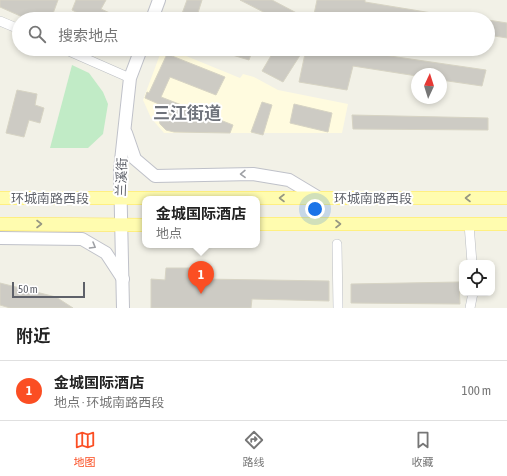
<!DOCTYPE html>
<html lang="zh">
<meta charset="utf-8">
<style>
:root{--surface:#fff;--page:#f6f6f6;--text:#222;--muted:#767676;--line:#e0e0e0;--accent:#fb4e23}
body{margin:0;font-family:"Asap Condensed","Noto Sans SC",sans-serif;background:var(--page);color:var(--text)}
.controls{position:absolute;right:12px;bottom:12px;display:grid;overflow:hidden;border-radius:8px;box-shadow:0 2px 6px #0003}
.controls button{width:36px;height:36px;display:grid;place-items:center;padding:0;border:0;border-bottom:1px solid var(--line);background:var(--surface);color:var(--text);font:20px sans-serif}
.compass{position:absolute;left:411px;top:68px;width:36px;height:36px;border-radius:50%;background:var(--surface);box-shadow:0 2px 6px #0003;rotate:4deg}
.scale{position:absolute;left:12px;bottom:10px;width:73px;box-sizing:border-box;padding-left:4px;border:2px solid #5e6169;border-top:0;font-size:11px;line-height:14px;white-space:nowrap;color:#5e6169;-webkit-text-stroke:3px #fff;paint-order:stroke}
.you{position:absolute;left:315px;top:209px;width:14px;height:14px;margin:-10px;border:3px solid #fff;border-radius:50%;background:#1a73e8;box-shadow:0 0 0 6px #1a73e833}
.badge{display:grid;place-items:center;width:26px;height:26px;border-radius:50%;background:var(--accent);color:#fff;font-size:13px;font-weight:700}
.pin{position:absolute;translate:-50% -33px;filter:drop-shadow(0 1px 2px #0008)}
.pin::after{content:'';position:absolute;top:21px;width:14px;height:12px;background:inherit;clip-path:polygon(0 0,100% 0,50% 100%)}
.popup{position:absolute;left:142px;top:196px;width:118px;height:52px;box-sizing:border-box;display:grid;place-content:center;border-radius:8px;background:var(--surface);filter:drop-shadow(0 1px 3px #0005);font-size:13px;white-space:nowrap;color:var(--muted)}
.popup b{font-size:15px;color:var(--text)}
.popup::after{content:'';position:absolute;left:50%;top:100%;margin-left:-8px;border:8px solid transparent;border-top-color:var(--surface)}
.list{margin:0;padding:0;list-style:none}
h2{display:flex;justify-content:space-between;align-items:center;height:52px;margin:0;padding:0 16px;font-size:17px}
h2 small{font-size:13px;font-weight:400;color:var(--muted)}
.list li{display:grid;grid-template-columns:26px 1fr auto;gap:12px;align-items:center;box-sizing:border-box;height:60px;padding:0 16px;border-top:1px solid var(--line)}
.list b{display:block;font-size:15px;white-space:nowrap}
.list p{margin:0;font-size:13px;white-space:nowrap;color:var(--muted)}
.list em{font-size:13px;font-style:normal;color:var(--muted)}
.icon{flex:none;width:22px;height:22px;fill:none;stroke:currentColor;stroke-width:2;stroke-linecap:round;stroke-linejoin:round}
.map{position:relative;flex:none;width:507px;height:308px;overflow:hidden}
.search{position:absolute;background:var(--surface);box-shadow:0 2px 6px #0003;left:12px;right:12px;top:12px;height:44px;display:flex;align-items:center;gap:10px;box-sizing:border-box;padding:0 14px;border-radius:22px;color:var(--muted);font-size:15px}
.sheet{height:112px;background:var(--surface)}
nav{display:flex;justify-content:space-around;align-items:center;box-sizing:border-box;height:56px;border-top:1px solid var(--line);background:var(--surface);font-size:11px;color:var(--muted)}
nav a{display:grid;justify-items:center;gap:2px}
nav .on{color:var(--accent)}
.map>svg:first-child{display:block}
.commercial{fill:#fffbdf}
.green{fill:#c1ebc6}
.building{fill:#cdcbc4;stroke:#d7d4c4}
.lines{fill:none;stroke-linecap:round;stroke-linejoin:round}
.street-casing{stroke:#bbbec3;stroke-width:10}
.secondary-casing{stroke:#bfc1c9;stroke-width:14}
.primary-casing{stroke:#ffe453;stroke-width:14}
.street{stroke:#fff;stroke-width:9}
.secondary{stroke:#fff;stroke-width:12}
.primary{stroke:#fffcaf;stroke-width:13}
.oneway{stroke:#9ea0a5}
.oneway2{stroke:#969782}
.labels{text-anchor:middle;stroke-width:4;stroke-linejoin:round;paint-order:stroke}
.street-label{font-size:13px;fill:#5e6169;stroke:#fff}
.district-label{font-size:17px;font-weight:bold;fill:#6f737b;stroke:#fff}
</style>
<div class="map">
<svg width="507" height="308" viewBox="0 0 507 308">
<rect width="100%" height="100%" fill="#f2f1e7"/>
<path class="commercial" d="M162 49H169L240 78 243 74 254 77 278 90 348 104 342 133H164L151 118 143 100Z"/>
<path class="green" d="M72 65 89 73 103 92 108 104 103 134 88 148H50Z"/>
<g class="building">
<path d="M0 0H58L51 19H27L0 7Z"/>
<path d="M76 0H106L101 9 123 19H90L72 10Z"/>
<path d="M187 0H202L196 19H180Z"/>
<path d="M240 0H272L308 19H277Z"/>
<path d="M317 0H365V2L444 15V19H374L367 18V19H313Z"/>
<path d="M488 20 507 23V38L488 35Z"/>
<path d="M219 49H253L249 60 219 51Z"/>
<path d="M275 49H304L283 82 262 71Z"/>
<path d="M306 49H342L486 70 482 86 441 80V74H417V76L353 66 347 90 299 82Z"/>
<path d="M167 54 225 77 216 95 170 77 161 97 233 125 230 133 174 132 166 130 160 124 158 114 161 105 145 98 147 92 149 93Z"/>
<path d="M17 90 37 94 35 105 44 108 40 123 29 120 24 137 6 133Z"/>
<path d="M262 102 272 105 263 135 251 132Z"/>
<path d="M294 104 332 113 328 132 290 123Z"/>
<path d="M352 115 488 118V130L353 129Z"/>
<path d="M166 268H203V279L329 281V301L252 299 251 308H151V279L165 280Z"/>
<path d="M459 282 460 304 351 303V284Z"/>
<path d="M0 283 56 297 73 308H10L0 305Z"/>
</g>
<g class="lines">
<defs>
<g id="street">
<path d="M0 21 19 29"/>
<path d="M64 49 130 78"/>
<path d="M469 224 472 263"/>
<path d="M337 244 338 308"/>
<path d="M470 308 473 293"/>
</g>
<g id="secondary">
<path d="M152 19 159 0"/>
<path d="M126 133 135 159 155 176 253 174 289 180 319 198"/>
<path d="M0 238 82 239 106 253 123 279"/>
<path d="M123 308 120 170 130 78 141 49"/>
</g>
<g id="primary">
<path d="M0 198H507"/>
<path d="M0 224 145 225"/>
<path d="M257 224H507"/>
</g>
</defs>
<use href="#street" class="street-casing"/>
<use href="#secondary" class="secondary-casing"/>
<use href="#primary" class="primary-casing"/>
<use href="#street" class="street"/>
<use href="#secondary" class="secondary"/>
<use href="#primary" class="primary"/>
</g>
<defs><path id="oneway-chevron" d="M-2-3.5L2.5 0L-2 3.5" fill="none" stroke-width="1.6" stroke-linecap="round" stroke-linejoin="round"/></defs>
<g class="oneway">
<use href="#oneway-chevron" transform="translate(243 174) rotate(179)"/>
<use href="#oneway-chevron" transform="translate(93 246) rotate(30)"/>
</g>
<g class="oneway2">
<use href="#oneway-chevron" transform="translate(282 198) rotate(-180)"/>
<use href="#oneway-chevron" transform="translate(468 198) rotate(-180)"/>
<use href="#oneway-chevron" transform="translate(39 224)"/>
<use href="#oneway-chevron" transform="translate(338 224)"/>
</g>
<g class="labels">
<g class="street-label">
<text transform="translate(121 177) rotate(-88)" y="5">兰溪街</text>
<text x="50" y="203">环城南路西段</text>
<text x="373" y="203">环城南路西段</text>
</g>
<g class="district-label">
<text x="187" y="119">三江街道</text>
</g>
</g>
</svg>
<div class="controls">
<button><svg class="icon" aria-label="locate" viewBox="0 0 24 24"><circle cx="12" cy="12" r="6"/><path d="M12 2v4M12 18v4M2 12h4M18 12h4"/></svg></button>
</div>
<svg class="compass" viewBox="-18 -18 36 36"><path d="M0-13l5 13h-10z" fill="#e53935"/><path d="M0 13l5-13h-10z" fill="#767676"/></svg>
<div class="scale">50 m</div>
<div class="you"></div>
<div class="pin badge" style="left:201px;top:294px">1</div>
<div class="popup"><b>金城国际酒店</b>地点</div>
<div class="search"><svg class="icon" aria-label="search" viewBox="0 0 24 24"><circle cx="10" cy="10" r="6"/><path d="M15 15l6 6"/></svg>搜索地点</div>
</div>
<section class="sheet">
<h2>附近<small></small></h2>
<ul class="list">
<li><span class="badge">1</span><div><b>金城国际酒店</b><p>地点 · 环城南路西段</p></div><em>100 m</em></li>
</ul>
</section>
<nav>
<a class="on"><svg class="icon" aria-label="map" viewBox="0 0 24 24"><path d="M3 6l6-2 6 2 6-2v14l-6 2-6-2-6 2zM9 4v14M15 6v14"/></svg>地图</a>
<a><svg class="icon" aria-label="directions" viewBox="0 0 24 24"><path d="M12 3l9 9-9 9-9-9zM9 14v-3h6M13 9l2 2-2 2"/></svg>路线</a>
<a><svg class="icon" aria-label="saved" viewBox="0 0 24 24"><path d="M7 4h10v16l-5-4-5 4z"/></svg>收藏</a>
</nav>
